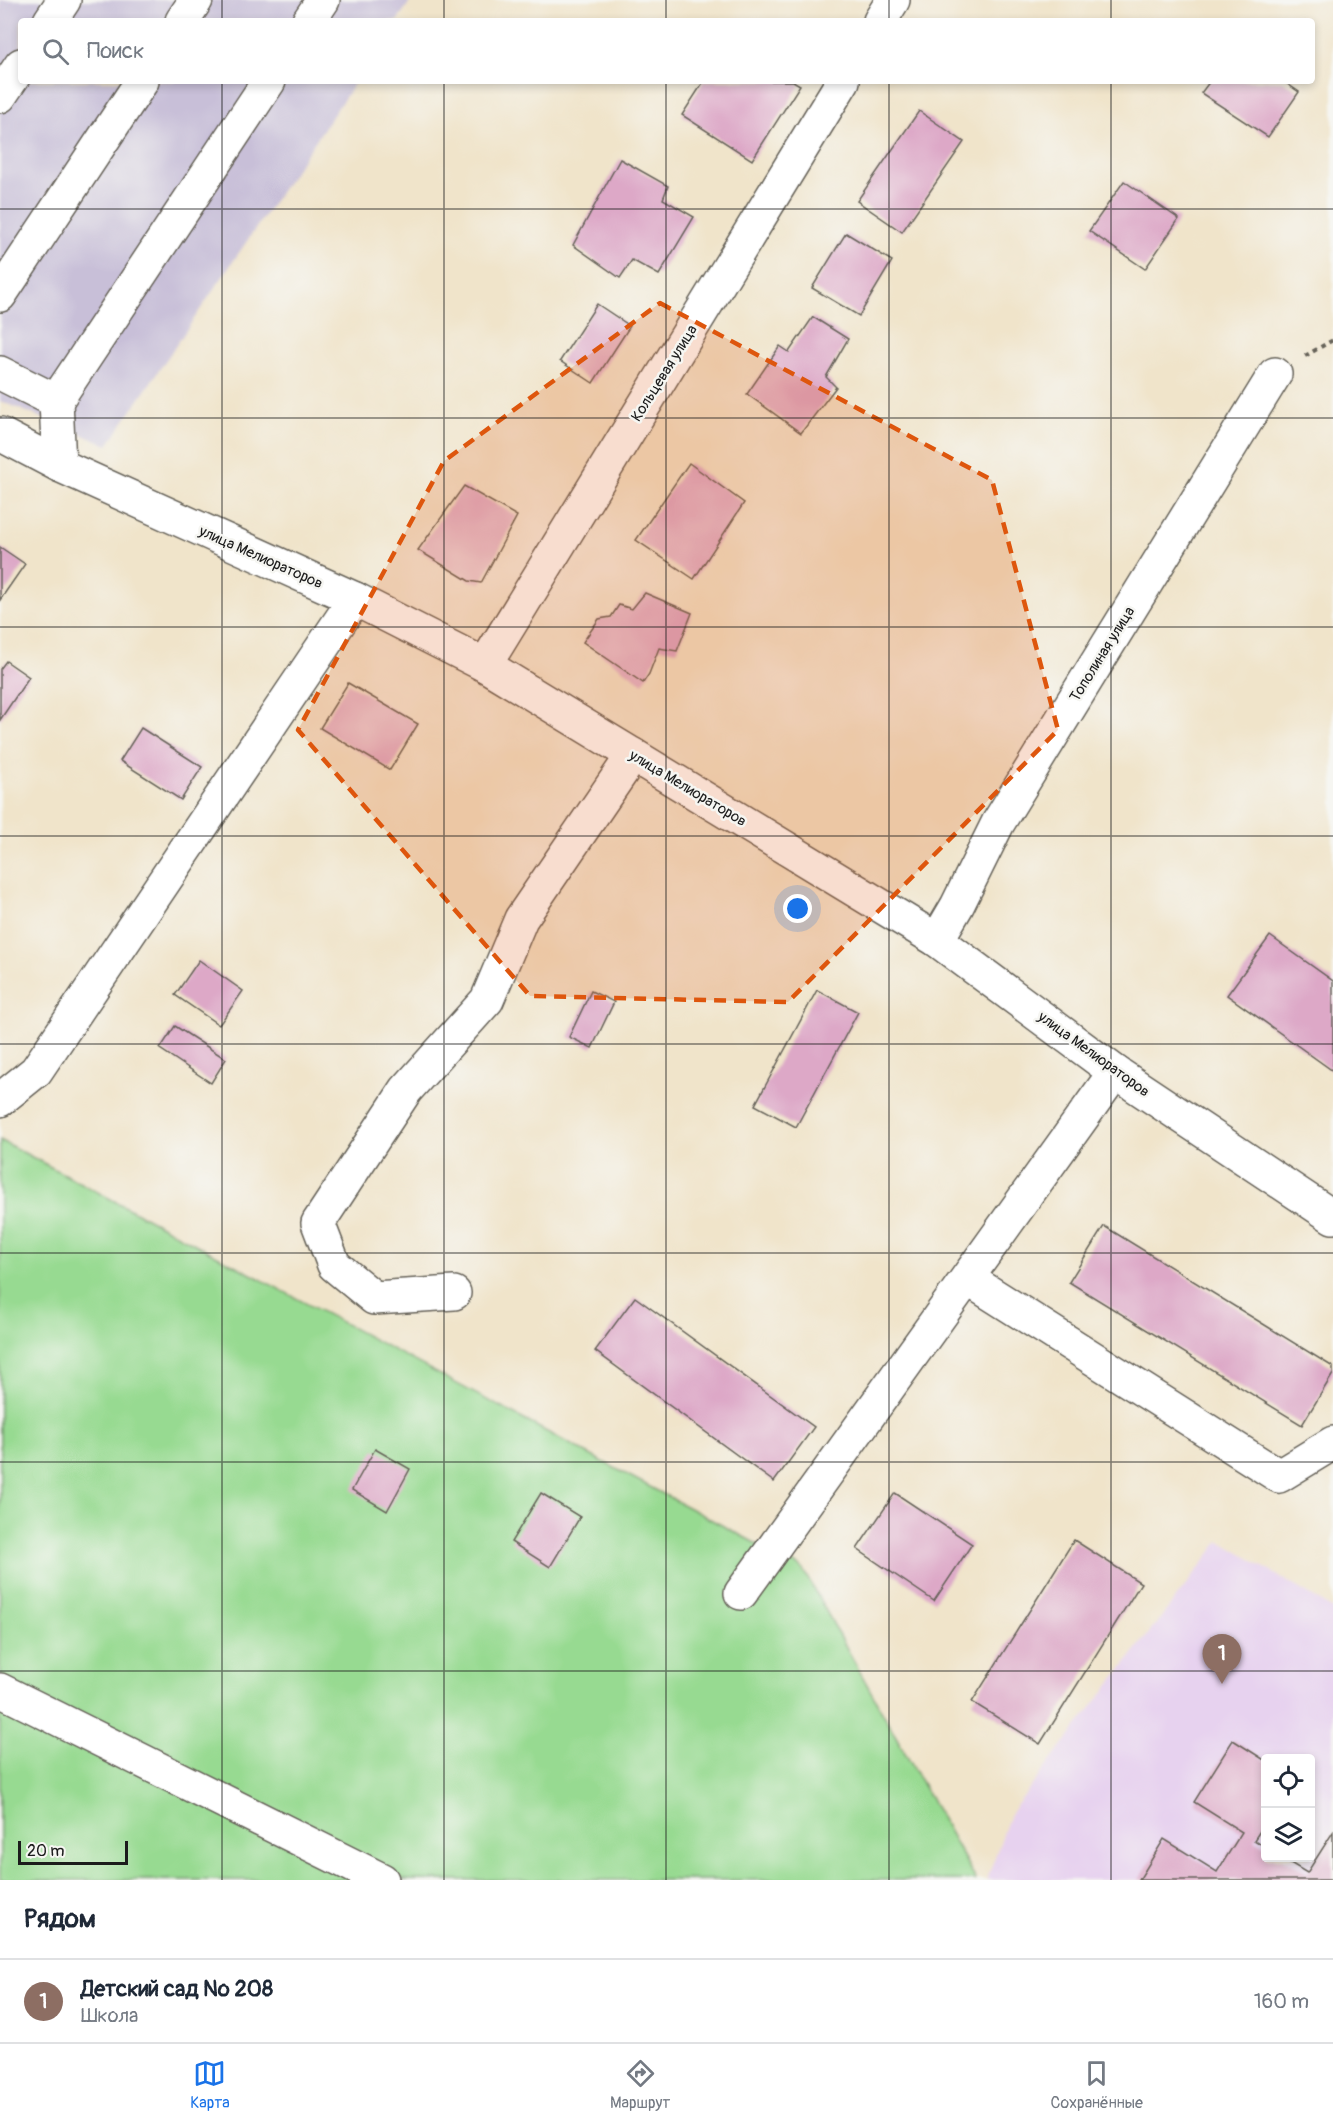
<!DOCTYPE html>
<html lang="ru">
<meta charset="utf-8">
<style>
:root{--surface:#fff;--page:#f6f6f7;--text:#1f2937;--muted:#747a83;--line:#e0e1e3;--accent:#1a73e8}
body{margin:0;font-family:Pangolin,sans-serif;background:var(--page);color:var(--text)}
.controls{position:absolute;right:18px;bottom:18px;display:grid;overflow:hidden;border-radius:6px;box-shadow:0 3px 9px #0003}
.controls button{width:54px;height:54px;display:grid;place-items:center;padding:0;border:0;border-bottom:2px solid var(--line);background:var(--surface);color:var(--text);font:30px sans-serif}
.scale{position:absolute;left:18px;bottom:15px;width:110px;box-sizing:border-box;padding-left:6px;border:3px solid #1c1c1c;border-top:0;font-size:16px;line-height:21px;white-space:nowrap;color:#1c1c1c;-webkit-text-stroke:4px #f6f6f2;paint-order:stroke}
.you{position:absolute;left:798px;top:909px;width:21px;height:21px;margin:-15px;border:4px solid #fff;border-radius:50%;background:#1a73e8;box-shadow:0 0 0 9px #1a73e833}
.badge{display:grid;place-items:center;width:39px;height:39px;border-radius:50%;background:var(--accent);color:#fff;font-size:20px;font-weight:700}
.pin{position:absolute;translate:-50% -50px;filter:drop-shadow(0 2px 3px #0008)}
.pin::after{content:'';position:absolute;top:32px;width:21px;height:18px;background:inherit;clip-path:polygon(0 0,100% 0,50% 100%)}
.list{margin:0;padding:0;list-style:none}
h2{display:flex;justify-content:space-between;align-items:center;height:78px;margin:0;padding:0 24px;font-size:26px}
h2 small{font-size:20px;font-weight:400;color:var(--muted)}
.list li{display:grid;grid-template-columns:39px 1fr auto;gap:18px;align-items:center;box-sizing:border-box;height:84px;padding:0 24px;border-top:2px solid var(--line)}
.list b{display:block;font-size:22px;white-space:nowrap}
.list p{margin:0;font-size:20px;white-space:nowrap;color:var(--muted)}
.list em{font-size:20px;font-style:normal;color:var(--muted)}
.icon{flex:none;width:33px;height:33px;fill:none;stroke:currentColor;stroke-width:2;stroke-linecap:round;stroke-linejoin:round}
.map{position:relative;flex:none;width:1333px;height:1880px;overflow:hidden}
.search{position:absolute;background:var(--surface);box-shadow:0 3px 9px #0003;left:18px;right:18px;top:18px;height:66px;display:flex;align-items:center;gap:15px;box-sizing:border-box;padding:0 21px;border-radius:6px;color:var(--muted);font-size:22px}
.sheet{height:162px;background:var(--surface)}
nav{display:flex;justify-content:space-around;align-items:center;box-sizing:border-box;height:84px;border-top:2px solid var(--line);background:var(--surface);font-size:16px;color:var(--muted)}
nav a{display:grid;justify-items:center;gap:3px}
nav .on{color:var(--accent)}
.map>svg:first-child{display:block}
.built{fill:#e7d2ef;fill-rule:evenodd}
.industrial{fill:#c8bfd8}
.green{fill:#97da91;stroke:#5a7b56;stroke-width:1.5}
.building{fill:#dda8c7}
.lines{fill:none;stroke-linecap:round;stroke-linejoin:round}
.minor-casing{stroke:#666259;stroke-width:36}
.path{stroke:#666259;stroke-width:4;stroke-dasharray:4.5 4.5;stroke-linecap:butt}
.minor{stroke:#fff;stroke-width:33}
.marked{fill:#de560d;fill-opacity:0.2;stroke:#de560d;stroke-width:4.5;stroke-dasharray:12 8;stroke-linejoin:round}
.grid{fill:none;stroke:#1c1c1c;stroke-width:1.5;stroke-opacity:0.55}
.labels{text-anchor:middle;stroke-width:5;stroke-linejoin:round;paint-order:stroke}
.street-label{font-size:15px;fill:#1c1c1c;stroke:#f6f6f2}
</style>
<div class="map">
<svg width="1333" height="1880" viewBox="0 0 1333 1880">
<rect width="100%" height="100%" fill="#f6f6f2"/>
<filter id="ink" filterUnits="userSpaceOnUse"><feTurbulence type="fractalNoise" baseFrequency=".0167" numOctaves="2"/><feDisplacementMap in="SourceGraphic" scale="12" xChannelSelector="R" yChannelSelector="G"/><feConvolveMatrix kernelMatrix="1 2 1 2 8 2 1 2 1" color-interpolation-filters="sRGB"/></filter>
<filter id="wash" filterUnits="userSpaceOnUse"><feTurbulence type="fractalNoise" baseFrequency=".008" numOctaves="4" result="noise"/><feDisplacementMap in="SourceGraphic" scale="24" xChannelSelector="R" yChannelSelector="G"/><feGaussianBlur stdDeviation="1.35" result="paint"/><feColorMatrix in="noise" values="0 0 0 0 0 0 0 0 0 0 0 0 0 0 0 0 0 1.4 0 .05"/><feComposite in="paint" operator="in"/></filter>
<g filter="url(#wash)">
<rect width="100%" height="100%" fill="#f0e4ca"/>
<path class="built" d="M1220 1541 1333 1609V1880H987L1010 1814ZM1266 1758H1310V1858H1266Z"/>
<path class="industrial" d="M0 0H411L397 21H21V81H356L108 445 0 401Z"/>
<path class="green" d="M0 1140 802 1568 976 1880H0Z"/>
<g id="blocks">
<g class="building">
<path d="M704 81H793L800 85 752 160 682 115Z"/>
<path d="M1210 81H1283L1299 92 1268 137 1201 93Z"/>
<path d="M919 111 964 142 902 232 857 201Z"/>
<path d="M620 159 668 186 663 199 694 217 659 275 632 260 620 278 573 245Z"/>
<path d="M1124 181 1179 219 1145 269 1089 231Z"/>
<path d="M846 233 892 261 859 316 812 288Z"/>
<path d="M597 304 630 326 593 383 560 361Z"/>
<path d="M813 317 848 339 826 377 836 387 801 433 747 394 780 346 789 352Z"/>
<path d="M689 463 744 503 694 579 636 540Z"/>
<path d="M464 486 517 516 481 583 469 581 418 550Z"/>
<path d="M0 547 25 564 0 600Z"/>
<path d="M645 593 692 613 677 651 659 648 649 674 643 683 583 642 599 619 611 617 619 605 632 609Z"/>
<path d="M6 661 29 677 0 720V669Z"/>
<path d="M348 683 418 724 390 770 320 728Z"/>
<path d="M141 728 202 767 181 800 120 761Z"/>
<path d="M1270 936 1333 981V1071L1227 995Z"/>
<path d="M199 960 243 991 219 1025 175 995Z"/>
<path d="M817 990 858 1012 796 1127 755 1105Z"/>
<path d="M591 991 614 1002 592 1048 569 1037Z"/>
<path d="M175 1026 226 1059 211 1083 160 1049Z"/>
<path d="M1104 1226 1333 1367V1374L1302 1425 1069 1282Z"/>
<path d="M635 1297 814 1427 774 1482 595 1351Z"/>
<path d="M375 1449 410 1469 387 1511 352 1490Z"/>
<path d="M541 1493 580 1517 550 1567 511 1542Z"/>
<path d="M895 1493 972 1544 934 1601 857 1549Z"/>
<path d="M1074 1540 1141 1583 1040 1744 972 1702Z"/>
<path d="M1233 1740 1266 1761V1822L1254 1840 1266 1847V1858H1282L1307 1873 1333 1832V1880H1139L1164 1839 1217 1872 1242 1832 1194 1802Z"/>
</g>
</g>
</g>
<g filter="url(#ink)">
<use href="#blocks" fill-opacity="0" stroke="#666259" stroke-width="1.5"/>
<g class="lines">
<defs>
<g id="minor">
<path d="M50 21 64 0"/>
<path d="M182 21 196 0"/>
<path d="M309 21 323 0"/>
<path d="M880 21 893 0"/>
<path d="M0 96 21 65"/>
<path d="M0 295 142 81"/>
<path d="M0 373 56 401 59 465"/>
<path d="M56 401 269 81"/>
<path d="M0 434 59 465 355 599 485 665 937 940 1115 1072 1333 1217"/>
<path d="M485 665 843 81"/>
<path d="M937 940 957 906 998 823 1275 374"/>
<path d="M0 1100 36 1071 355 599"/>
<path d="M968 1279 1279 1476 1333 1443"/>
<path d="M454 1293 374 1298 334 1265 318 1223 406 1090 487 1000 521 919 633 755"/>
<path d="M741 1593 1115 1072"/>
<path d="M0 1690 382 1880"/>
</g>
</defs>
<use href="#minor" class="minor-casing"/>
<path class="path" d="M1305 356 1333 340"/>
<use href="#minor" class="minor"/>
</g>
</g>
<path class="marked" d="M660 303 992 480 1058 730 788 1002 530 996 298 730 444 461Z"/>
<path class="grid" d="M222 0V21M444 0V21M666 0V21M889 0V21M1111 0V21M222 81V1880M444 81V1880M666 81V1880M889 81V1880M1111 81V1880M0 209H1333M0 418H1333M0 627H1333M0 836H1333M0 1044H1333M0 1253H1333M0 1462H1333M0 1671H1333"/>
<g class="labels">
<g class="street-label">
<text transform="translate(664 373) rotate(-58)" y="5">Кольцевая улица</text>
<text transform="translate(261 557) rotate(24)" y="5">улица Мелиораторов</text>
<text transform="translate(1102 654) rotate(-58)" y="5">Тополиная улица</text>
<text transform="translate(688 788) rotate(31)" y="5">улица Мелиораторов</text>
<text transform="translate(1094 1054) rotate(36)" y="5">улица Мелиораторов</text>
</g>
</g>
</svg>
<div class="controls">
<button><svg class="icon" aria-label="locate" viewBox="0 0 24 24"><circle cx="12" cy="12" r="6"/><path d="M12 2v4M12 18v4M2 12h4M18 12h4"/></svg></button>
<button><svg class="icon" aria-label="layers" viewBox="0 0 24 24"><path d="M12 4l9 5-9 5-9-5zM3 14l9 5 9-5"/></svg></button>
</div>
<div class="scale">20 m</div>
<div class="you"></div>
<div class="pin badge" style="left:1222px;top:1684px;background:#8d6e63">1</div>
<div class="search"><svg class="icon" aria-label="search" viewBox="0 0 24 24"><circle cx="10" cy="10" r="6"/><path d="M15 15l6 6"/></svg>Поиск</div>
</div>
<section class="sheet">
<h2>Рядом<small></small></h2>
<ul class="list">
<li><span class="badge" style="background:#8d6e63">1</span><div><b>Детский сад № 208</b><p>Школа</p></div><em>160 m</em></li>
</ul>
</section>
<nav>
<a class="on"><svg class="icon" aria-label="map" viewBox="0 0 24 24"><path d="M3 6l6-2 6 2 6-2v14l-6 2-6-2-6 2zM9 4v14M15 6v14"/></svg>Карта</a>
<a><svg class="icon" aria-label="directions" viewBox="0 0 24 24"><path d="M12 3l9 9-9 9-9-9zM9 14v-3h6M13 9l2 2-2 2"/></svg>Маршрут</a>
<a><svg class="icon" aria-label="saved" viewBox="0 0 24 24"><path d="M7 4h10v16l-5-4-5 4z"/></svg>Сохранённые</a>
</nav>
